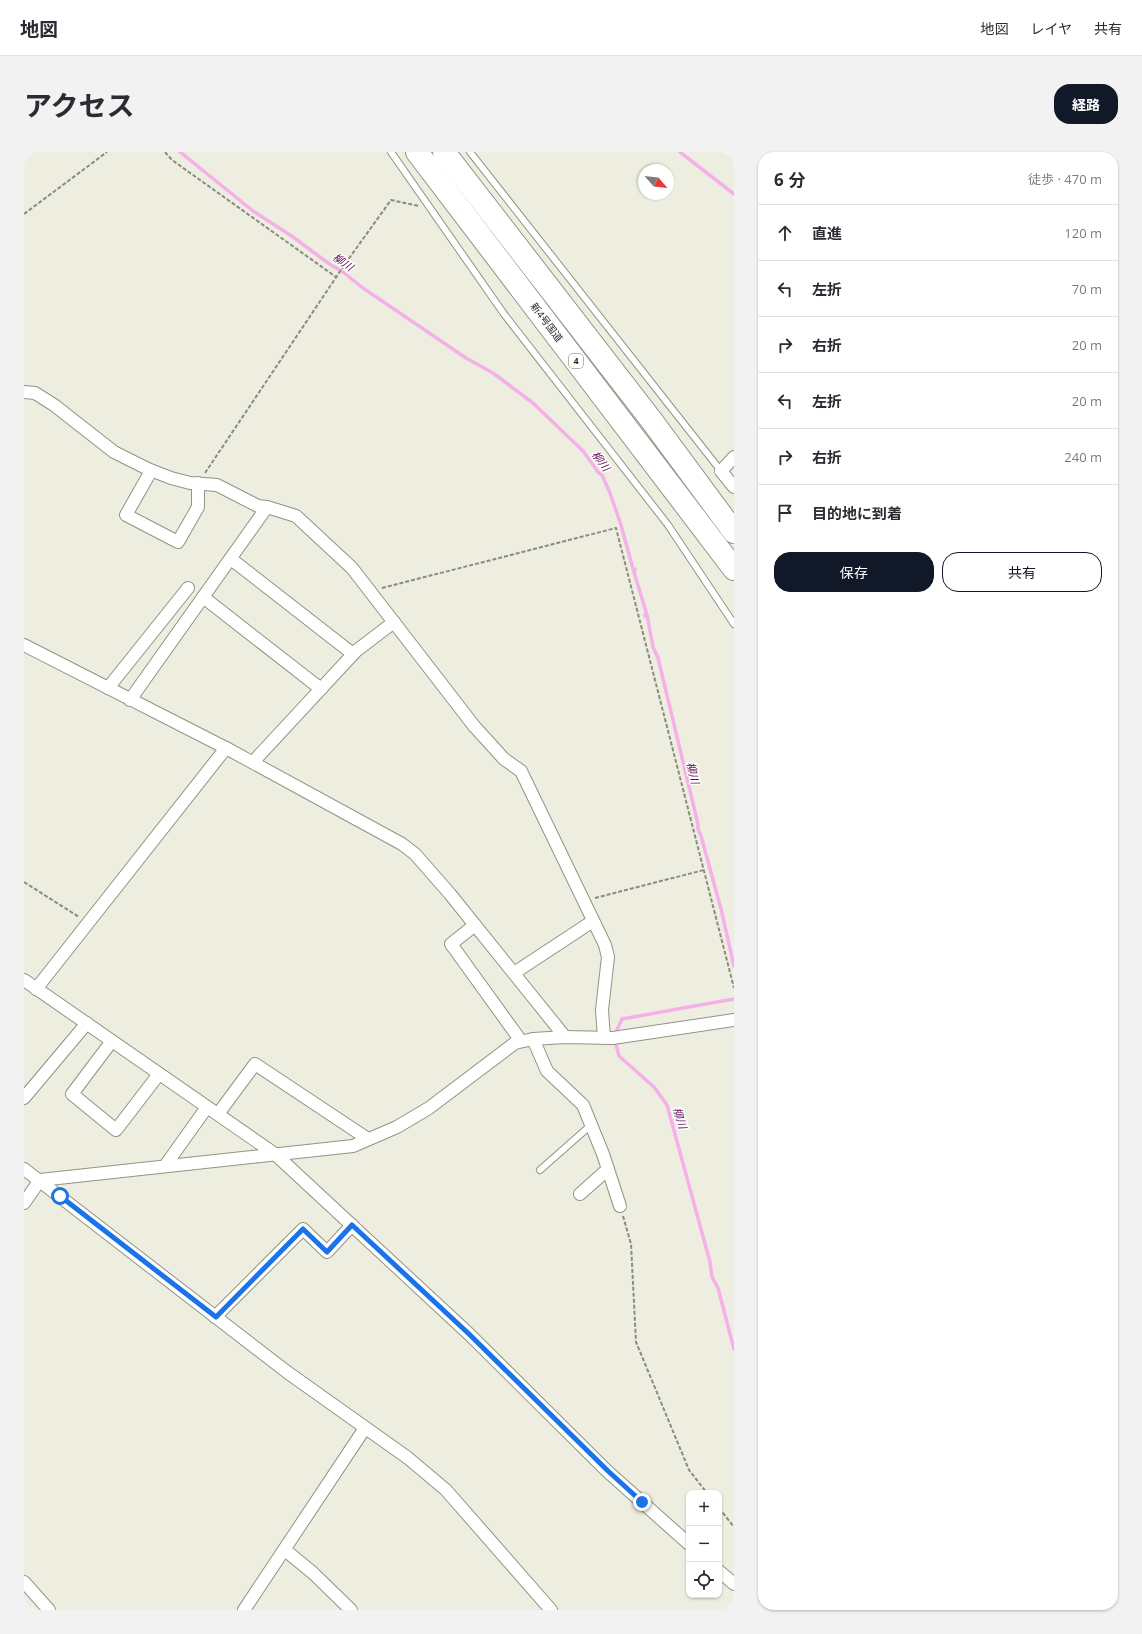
<!DOCTYPE html>
<html lang="ja">
<meta charset="utf-8">
<style>
:root{--surface:#fff;--page:#f2f2f3;--text:#2b2b33;--muted:#7c7c81;--line:#e1e1e2;--accent:#111827}
body{margin:0;font-family:"Open Sans","Noto Sans JP",sans-serif;background:var(--page);color:var(--text)}
.controls{position:absolute;right:12px;bottom:12px;display:grid;overflow:hidden;border-radius:8px;box-shadow:0 1px 3px #0004}
.controls button{width:36px;height:36px;display:grid;place-items:center;padding:0;border:0;border-bottom:1px solid var(--line);background:var(--surface);color:var(--text);font:20px sans-serif}
.compass{position:absolute;left:614px;top:12px;width:36px;height:36px;border-radius:50%;background:var(--surface);box-shadow:0 1px 3px #0004;rotate:117deg}
.stop{position:absolute;width:12px;height:12px;margin:-9px;border:3px solid #1a73e8;border-radius:50%;background:#fff}
.stop.end{background:#1a73e8;border-color:#fff;box-shadow:0 1px 4px #0008}
.list{margin:0;padding:0;list-style:none}
h2{display:flex;justify-content:space-between;align-items:center;height:52px;margin:0;padding:0 16px;font-size:17px}
h2 small{font-size:13px;font-weight:400;color:var(--muted)}
.list li{display:grid;grid-template-columns:26px 1fr auto;gap:12px;align-items:center;box-sizing:border-box;height:56px;padding:0 16px;border-top:1px solid var(--line)}
.list b{display:block;font-size:15px;white-space:nowrap}
.list em{font-size:13px;font-style:normal;color:var(--muted)}
.actions{display:flex;gap:8px;padding:12px 16px}
.actions a{flex:1;padding:9px 0;border:1px solid var(--accent);border-radius:16px;text-align:center;font-size:14px;color:var(--accent)}
.actions .main{background:var(--accent);color:#fff}
.icon{flex:none;width:22px;height:22px;fill:none;stroke:currentColor;stroke-width:2;stroke-linecap:round;stroke-linejoin:round}
.map{position:relative;flex:none;width:710px;height:1458px;overflow:hidden;border-radius:16px}
header{display:flex;align-items:center;gap:24px;box-sizing:border-box;height:56px;padding:0 20px;background:var(--surface);border-bottom:1px solid var(--line)}
header strong{font-size:19px}
nav{display:flex;gap:22px;margin-inline-start:auto;font-size:14px}
.intro{display:flex;align-items:center;justify-content:space-between;box-sizing:border-box;height:96px;padding:0 24px}
h1{margin:0;font-size:28px}
.button{padding:10px 18px;border-radius:16px;background:var(--accent);color:#fff;font-size:14px;font-weight:700}
main{display:flex;gap:24px;padding:0 24px}
aside{flex:1;background:var(--surface);border-radius:16px;box-shadow:0 1px 3px #0004}
.map>svg:first-child{display:block}
.lines{fill:none;stroke-linecap:round;stroke-linejoin:round}
.stream{stroke:#f6b0e9;stroke-width:3.5}
.lane-casing{stroke:#929385;stroke-width:8}
.street-casing{stroke:#929385;stroke-width:14}
.highway-casing{stroke:#929385;stroke-width:24}
.path{stroke:#8b8b81;stroke-width:2;stroke-dasharray:4 2;stroke-linecap:butt}
.lane{stroke:#fff;stroke-width:6}
.street{stroke:#fff;stroke-width:12}
.highway{stroke:#fff;stroke-width:22}
.route{stroke:#1a73e8;stroke-width:5}
.labels{text-anchor:middle;stroke-width:3;stroke-linejoin:round;paint-order:stroke}
.shield{fill:#fff;stroke:#696966;stroke-width:1}
.shield-label{font-size:9px;font-weight:bold;fill:#292924}
.street-label{font-size:10px;fill:#292924;stroke:#fff}
.water-label{font-size:11px;font-style:italic;fill:#5e0b55;stroke:#fff}
</style>
<header>
<strong>地図</strong>
<nav><a>地図</a><a>レイヤ</a><a>共有</a></nav>
</header>
<div class="intro"><h1>アクセス</h1><a class="button">経路</a></div>
<main>
<div class="map">
<svg width="710" height="1458" viewBox="0 0 710 1458">
<rect width="100%" height="100%" fill="#edeedf"/>
<g class="lines">
<g class="stream">
<path d="M156 0 229 59 269 85 304 111 319 120 339 136 442 206 469 221 509 251 559 299 574 320 578 323 586 341 597 373 609 417H611L610 420 622 460 621 464 623 463 629 495 634 506 674 672V677L677 684 697 757 710 814"/>
<path d="M656 0 710 42"/>
<path d="M591 882 598 867 710 847"/>
<path d="M591 888 595 904 630 935 643 953 686 1110 688 1125 694 1136 710 1197"/>
</g>
<defs>
<g id="lane">
<path d="M367 0 480 162 644 373 710 472"/>
<path d="M446 0 697 319"/>
<path d="M516 1018 567 973"/>
</g>
<g id="street">
<path d="M0 240 11 241 30 253 90 300 124 317 147 326 166 331 193 333 234 354 243 355 272 364 328 416 450 574 480 607 497 619 581 793 584 805 578 858 580 886"/>
<path d="M710 305 697 319 710 335"/>
<path d="M127 319 102 363 154 390 174 355V331"/>
<path d="M207 407 329 502"/>
<path d="M179 445 297 537"/>
<path d="M0 493 202 596 378 692 391 702 426 742 541 885"/>
<path d="M84 536 164 436"/>
<path d="M106 548 243 355"/>
<path d="M229 610 332 499 370 470"/>
<path d="M451 773 427 792 497 889"/>
<path d="M490 821 569 769"/>
<path d="M0 828 251 1002 445 1182 583 1319 665 1392"/>
<path d="M12 837 202 596"/>
<path d="M509 887 523 919 559 953 579 1002 596 1054"/>
<path d="M88 889 48 942 92 978 135 922"/>
<path d="M0 946 63 871"/>
<path d="M194 962 231 912 344 987"/>
<path d="M141 1014 183 955"/>
<path d="M0 1017 263 1220 384 1306 422 1338 527 1458"/>
<path d="M556 1042 584 1017"/>
<path d="M0 1051 16 1028 329 994 373 975 405 956 491 891 509 887 541 885 589 886 710 868"/>
<path d="M191 1165 279 1077 303 1100 328 1073"/>
<path d="M261 1398 289 1421 327 1458"/>
<path d="M695 1419 710 1432"/>
<path d="M0 1430 25 1458"/>
<path d="M220 1458 341 1276"/>
</g>
<g id="highway">
<path d="M393 0 710 417"/>
<path d="M420 0 628 269 710 380"/>
</g>
</defs>
<use href="#lane" class="lane-casing"/>
<use href="#street" class="street-casing"/>
<use href="#highway" class="highway-casing"/>
<g class="path">
<path d="M141 0 148 8 312 125"/>
<path d="M0 62 83 0"/>
<path d="M181 321 321 112 367 48 395 54"/>
<path d="M358 436 592 376 710 836"/>
<path d="M0 730 55 765"/>
<path d="M571 746 680 718"/>
<path d="M599 1064 607 1092 612 1190 665 1318 683 1341"/>
<path d="M695 1356 710 1375"/>
</g>
<use href="#lane" class="lane"/>
<use href="#street" class="street"/>
<use href="#highway" class="highway"/>
</g>
<g class="lines">
<path class="route" d="M36 1044 192 1165 279 1077 303 1100 328 1073 445 1182 584 1319 618 1350"/>
</g>
<g class="labels">
<rect class="shield" x="545" y="202" width="14" height="14" rx="3"/>
<g class="shield-label">
<text x="552" y="212">4</text>
</g>
<g class="street-label">
<text transform="translate(523 170) rotate(53)" y="4">新4号国道</text>
</g>
<g class="water-label">
<text transform="translate(319 110) rotate(35)" y="4">柳川</text>
<text transform="translate(577 309) rotate(54)" y="4">柳川</text>
<text transform="translate(669 621) rotate(76)" y="4">柳川</text>
<text transform="translate(656 966) rotate(74)" y="4">柳川</text>
</g>
</g>
</svg>
<div class="controls">
<button>+</button>
<button>−</button>
<button><svg class="icon" aria-label="locate" viewBox="0 0 24 24"><circle cx="12" cy="12" r="6"/><path d="M12 2v4M12 18v4M2 12h4M18 12h4"/></svg></button>
</div>
<svg class="compass" viewBox="-18 -18 36 36"><path d="M0-13l5 13h-10z" fill="#e53935"/><path d="M0 13l5-13h-10z" fill="#7c7c81"/></svg>
<div class="stop" style="left:36px;top:1044px"></div>
<div class="stop end" style="left:618px;top:1350px"></div>
</div>
<aside>
<h2>6 分<small>徒歩 · 470 m</small></h2>
<ul class="list">
<li><svg class="icon" aria-label="ahead" viewBox="0 0 24 24"><path d="M12 20V5M6 11l6-6 6 6"/></svg><div><b>直進</b></div><em>120 m</em></li>
<li><svg class="icon" aria-label="left" viewBox="0 0 24 24"><path d="M17 20v-9H6M10 6l-5 5 5 5"/></svg><div><b>左折</b></div><em>70 m</em></li>
<li><svg class="icon" aria-label="right" viewBox="0 0 24 24"><path d="M7 20v-9h11M14 6l5 5-5 5"/></svg><div><b>右折</b></div><em>20 m</em></li>
<li><svg class="icon" aria-label="left" viewBox="0 0 24 24"><path d="M17 20v-9H6M10 6l-5 5 5 5"/></svg><div><b>左折</b></div><em>20 m</em></li>
<li><svg class="icon" aria-label="right" viewBox="0 0 24 24"><path d="M7 20v-9h11M14 6l5 5-5 5"/></svg><div><b>右折</b></div><em>240 m</em></li>
<li><svg class="icon" aria-label="arrive" viewBox="0 0 24 24"><path d="M6 21V4h12l-3 4 3 4H6"/></svg><div><b>目的地に到着</b></div></li>
</ul>
<div class="actions"><a class="main">保存</a><a>共有</a></div>
</aside>
</main>
